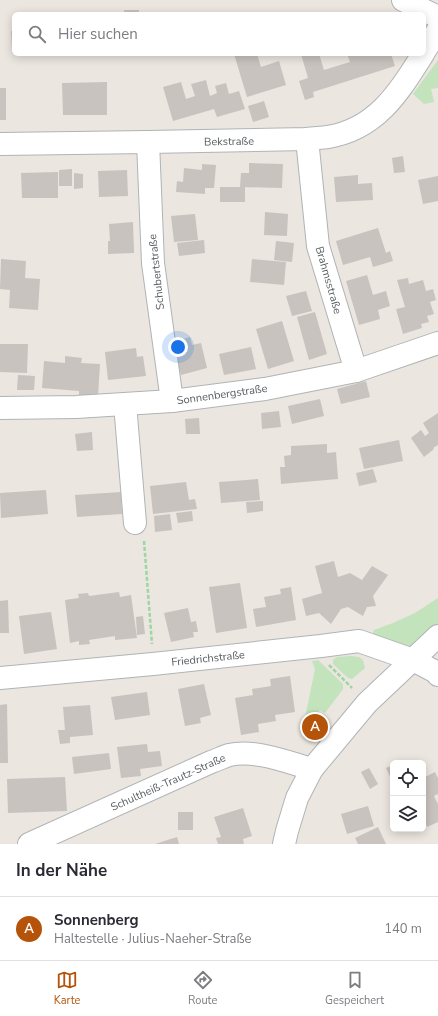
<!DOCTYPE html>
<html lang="de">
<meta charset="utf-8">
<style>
:root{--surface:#fff;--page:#f2f2f3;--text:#2b2b33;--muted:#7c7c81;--line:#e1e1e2;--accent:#b45309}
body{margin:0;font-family:"Nunito Sans",sans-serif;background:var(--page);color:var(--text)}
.controls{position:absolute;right:12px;bottom:12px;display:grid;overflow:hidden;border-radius:6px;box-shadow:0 2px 10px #0003}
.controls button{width:36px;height:36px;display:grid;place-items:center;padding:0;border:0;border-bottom:1px solid var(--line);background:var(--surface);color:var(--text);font:20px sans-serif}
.you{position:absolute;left:178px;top:347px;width:14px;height:14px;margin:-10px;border:3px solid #fff;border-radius:50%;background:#1a73e8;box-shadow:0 0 0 6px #1a73e833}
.badge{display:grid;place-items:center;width:26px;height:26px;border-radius:50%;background:var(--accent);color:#fff;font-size:13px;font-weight:700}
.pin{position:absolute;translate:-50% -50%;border:2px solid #fff;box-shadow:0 1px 4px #0006}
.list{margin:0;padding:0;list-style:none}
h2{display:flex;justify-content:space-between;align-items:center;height:52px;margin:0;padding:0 16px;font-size:17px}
h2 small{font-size:13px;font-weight:400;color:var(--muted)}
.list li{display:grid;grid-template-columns:26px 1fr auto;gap:12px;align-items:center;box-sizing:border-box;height:64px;padding:0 16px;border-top:1px solid var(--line)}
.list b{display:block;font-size:15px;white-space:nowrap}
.list p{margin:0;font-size:13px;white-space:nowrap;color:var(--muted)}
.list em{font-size:13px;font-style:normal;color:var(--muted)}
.icon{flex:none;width:22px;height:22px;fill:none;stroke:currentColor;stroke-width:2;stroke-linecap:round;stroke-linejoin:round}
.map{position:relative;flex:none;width:438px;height:844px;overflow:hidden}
.search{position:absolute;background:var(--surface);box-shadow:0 2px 10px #0003;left:12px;right:12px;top:12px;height:44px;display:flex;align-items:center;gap:10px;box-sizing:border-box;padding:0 14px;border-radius:6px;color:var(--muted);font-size:15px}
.sheet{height:116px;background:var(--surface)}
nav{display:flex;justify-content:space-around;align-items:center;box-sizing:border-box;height:56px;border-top:1px solid var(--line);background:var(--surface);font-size:11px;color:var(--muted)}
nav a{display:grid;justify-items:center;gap:2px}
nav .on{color:var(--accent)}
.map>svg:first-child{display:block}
.green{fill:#c2e3bb}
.building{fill:#c8c3be}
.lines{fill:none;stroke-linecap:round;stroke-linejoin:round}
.minor-casing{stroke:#b0b4b7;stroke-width:24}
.path{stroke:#9ed5a2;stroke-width:2.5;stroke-dasharray:4 2;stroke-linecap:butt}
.minor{stroke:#fff;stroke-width:22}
.labels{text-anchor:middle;stroke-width:3;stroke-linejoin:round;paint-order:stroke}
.street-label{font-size:11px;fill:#585d60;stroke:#fff}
</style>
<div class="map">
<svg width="438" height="844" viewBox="0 0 438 844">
<rect width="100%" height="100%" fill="#ebe6df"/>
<g class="green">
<path d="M438 60V88L431 89 434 102 424 104 413 94Z"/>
<path d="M438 598V625L412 649 372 636 374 630 393 623 415 613Z"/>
<path d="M351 656 359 657 363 660 365 668 352 679 348 678 333 664V660L337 657Z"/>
<path d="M318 660 343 684V689L325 713 320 710 310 722 304 723 315 669 312 661Z"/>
</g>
<g class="building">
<rect x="124" y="10" width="15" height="4"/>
<path d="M11 31H14V50H12Z"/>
<path d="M234 54H257L261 67 279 61 286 85 247 97Z"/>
<path d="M301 54H319L324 70 350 62 347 54H391L395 66 313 92 314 97 305 100 299 81 308 78Z"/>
<path d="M206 80 210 96 217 93 215 86 226 83 229 94 239 91 245 109 217 117 214 109 173 121 163 87 181 82 186 99 195 96 191 84Z"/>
<path d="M107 82V115H63L62 83Z"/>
<rect x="0" y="88" width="6" height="32"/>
<path d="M264 101 269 117 253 122 248 106Z"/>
<path d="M403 156 405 172 394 173 392 158Z"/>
<path d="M249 163 283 164 282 188 240 187 241 173H249Z"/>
<path d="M202 164 216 165 214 188H205V194L176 192 177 181 183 182 184 168 202 170Z"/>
<path d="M72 169V186H59V170Z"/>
<path d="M127 170 128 196 99 197 98 171Z"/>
<path d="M58 172V198H22L21 173Z"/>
<path d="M74 173 83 174V188L74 189Z"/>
<path d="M358 175V184L372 183 373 200 336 202 334 177Z"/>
<path d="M438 176V201L423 204 418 180Z"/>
<rect x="220" y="187" width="25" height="15"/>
<path d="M265 212 288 214 287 236 264 235Z"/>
<path d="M195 214 198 240 174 242 171 216Z"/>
<path d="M133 222 134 253 108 254V241H110L109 224Z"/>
<path d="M378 228 386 253 390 251 393 261 373 267 370 257 343 265 336 241Z"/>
<path d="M204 240 205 253 179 256 177 243Z"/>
<path d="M276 241 294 243 292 262 274 260Z"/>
<path d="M1 259 26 261 25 278 40 279 38 310 9 308 10 290 0 289Z"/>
<path d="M252 259 286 262 284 285 250 282Z"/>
<path d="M367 275 373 295 386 291 390 306 378 310 380 319 359 325 346 281Z"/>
<path d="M408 278 409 284 423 280 426 291 433 289 436 300 430 302 434 314 427 316 429 322 421 324 422 328 403 334 396 309 405 307 397 280Z"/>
<path d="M306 291 312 311 292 316 286 296Z"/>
<path d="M315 312 327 354 309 360 297 317Z"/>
<path d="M282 321 294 361 268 369 256 329Z"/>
<path d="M190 337 192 345 201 343 207 368 181 375 175 352 172 342Z"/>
<path d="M0 344H28L27 373 0 372Z"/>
<path d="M251 347 256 369 224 375 219 354Z"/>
<path d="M136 348 137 357 143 356 146 376 108 380 105 352Z"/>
<path d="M65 356 82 358 81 363 100 364 98 396 79 395V391L42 388 44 361 65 363Z"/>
<path d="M18 375 35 376 34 390H17Z"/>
<path d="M366 381 370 397 341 404 337 389Z"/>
<path d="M320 399 324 416 292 424 288 406Z"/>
<path d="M279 411 281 427 262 429 261 413Z"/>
<path d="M438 413V445L433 448 434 449 424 457 411 438 421 430 425 436 429 433 423 423Z"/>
<path d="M199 418 200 434H186L185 419Z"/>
<path d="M92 432 93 450 77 451 75 434Z"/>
<path d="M399 440 403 461 364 469 359 448Z"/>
<path d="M327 444V453L336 452 338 479 281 484 280 467H285L284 456 291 455V446Z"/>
<path d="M373 469 377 482 359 486 356 473Z"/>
<path d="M258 479 260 500 221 503 219 482Z"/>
<path d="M186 482 189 500 195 499 197 509 153 514 150 486Z"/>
<path d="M46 490 48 514 1 518 0 493Z"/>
<path d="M121 492 122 514 77 517 75 495Z"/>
<path d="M263 501V511L247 513 246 502Z"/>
<path d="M192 511 193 521 178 523 176 513Z"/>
<path d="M170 514 172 530 155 532 154 516Z"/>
<path d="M334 561 338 577 350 573 362 580 372 566 388 575 373 596 376 606 367 607 363 616 348 607 341 609 331 624 319 613 306 616 302 599 322 593 315 566Z"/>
<path d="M240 583 247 628 216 633 209 587Z"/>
<path d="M291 587 296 620 256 627 253 609 266 607 264 597 281 594 280 589Z"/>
<path d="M119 592 120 597 131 595 137 638 115 640V636L89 640 90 644 79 645V641L70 643 65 600 79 598 78 594 88 593 89 596Z"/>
<path d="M8 600 9 633H0V601Z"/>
<path d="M188 608 191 622 196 621 198 632H193L194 637 171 642 164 613Z"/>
<path d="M51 612 57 649 24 654 19 616Z"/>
<path d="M143 616 145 634 137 635 136 617Z"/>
<path d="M290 676 295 712 275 715 276 721 258 724 259 732 241 735 235 698 253 695 252 689 271 686 270 679Z"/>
<path d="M204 684 211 715 200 718 201 723 185 726 178 689Z"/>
<path d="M147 692 150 715 115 720 111 697Z"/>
<path d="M7 704 8 763H0V705Z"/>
<path d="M90 705 93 735 70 737V743L60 744 58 730H65L63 707Z"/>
<path d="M147 744 148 752 160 751 162 766 140 769 141 776 121 778 117 747Z"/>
<path d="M109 753 111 769 74 774 72 757Z"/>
<path d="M393 765V783L386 768Z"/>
<path d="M369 768 378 784 370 789 361 772Z"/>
<path d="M435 772 438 778V794L434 796 438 804V822L427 827 423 818V778Z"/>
<path d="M65 777 67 811 8 813 7 779Z"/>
<path d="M368 806 374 826 347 834 341 814Z"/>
<path d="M243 808 252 836 243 839 244 844H218L216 838 221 837 214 817Z"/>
<rect x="178" y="812" width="15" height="18"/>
<path d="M378 827 386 844H358L355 838Z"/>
<path d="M177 837 179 844H155Z"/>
</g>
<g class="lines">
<defs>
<g id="minor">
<path d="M403 0 438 17"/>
<path d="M424 52 438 30"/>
<path d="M307 139 318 246 356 371"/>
<path d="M148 142 153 263 172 401"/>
<path d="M0 144 148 142 307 139C314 138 321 138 328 137 377 129 399 92 423 54"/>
<path d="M125 404 135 523"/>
<path d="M0 408 76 407 172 401 265 389 356 371 438 343"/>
<path d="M0 678 153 664 321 646 359 641 413 660 436 672 438 675"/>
<path d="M29 844 211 762C217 760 223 757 229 755 255 749 287 762 312 769"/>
<path d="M284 844 287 831 297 798 312 769 367 703 438 636"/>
</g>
</defs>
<use href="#minor" class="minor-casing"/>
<g class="path">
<path d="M144 541 152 644"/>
<path d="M329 665 352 688"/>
</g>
<use href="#minor" class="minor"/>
</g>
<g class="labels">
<g class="street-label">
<text transform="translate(229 141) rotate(-1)" y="4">Bekstraße</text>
<text transform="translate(156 272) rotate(-96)" y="4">Schubertstraße</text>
<text transform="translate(329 280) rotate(74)" y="4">Brahmsstraße</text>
<text transform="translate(222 394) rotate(-8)" y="4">Sonnenbergstraße</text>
<text transform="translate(208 658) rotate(-6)" y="4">Friedrichstraße</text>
<text transform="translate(168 782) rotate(-24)" y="4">Schultheiß-Trautz-Straße</text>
</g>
</g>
</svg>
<div class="controls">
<button><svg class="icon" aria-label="locate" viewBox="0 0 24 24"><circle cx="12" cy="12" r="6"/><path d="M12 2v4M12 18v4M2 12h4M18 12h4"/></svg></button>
<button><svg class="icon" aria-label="layers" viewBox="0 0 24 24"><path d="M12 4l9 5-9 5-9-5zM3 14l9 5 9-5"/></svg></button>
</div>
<div class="you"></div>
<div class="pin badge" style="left:315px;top:727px">A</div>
<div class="search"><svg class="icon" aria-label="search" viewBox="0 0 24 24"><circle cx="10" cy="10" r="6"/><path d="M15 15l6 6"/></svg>Hier suchen</div>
</div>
<section class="sheet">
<h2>In der Nähe<small></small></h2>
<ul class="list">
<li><span class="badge">A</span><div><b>Sonnenberg</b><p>Haltestelle · Julius-Naeher-Straße</p></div><em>140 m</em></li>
</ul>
</section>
<nav>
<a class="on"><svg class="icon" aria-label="map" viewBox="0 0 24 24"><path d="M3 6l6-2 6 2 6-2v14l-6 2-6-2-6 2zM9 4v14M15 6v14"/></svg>Karte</a>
<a><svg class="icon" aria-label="directions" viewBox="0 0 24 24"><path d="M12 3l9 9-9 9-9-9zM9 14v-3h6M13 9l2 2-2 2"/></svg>Route</a>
<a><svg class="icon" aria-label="saved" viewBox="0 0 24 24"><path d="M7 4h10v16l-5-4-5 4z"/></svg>Gespeichert</a>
</nav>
